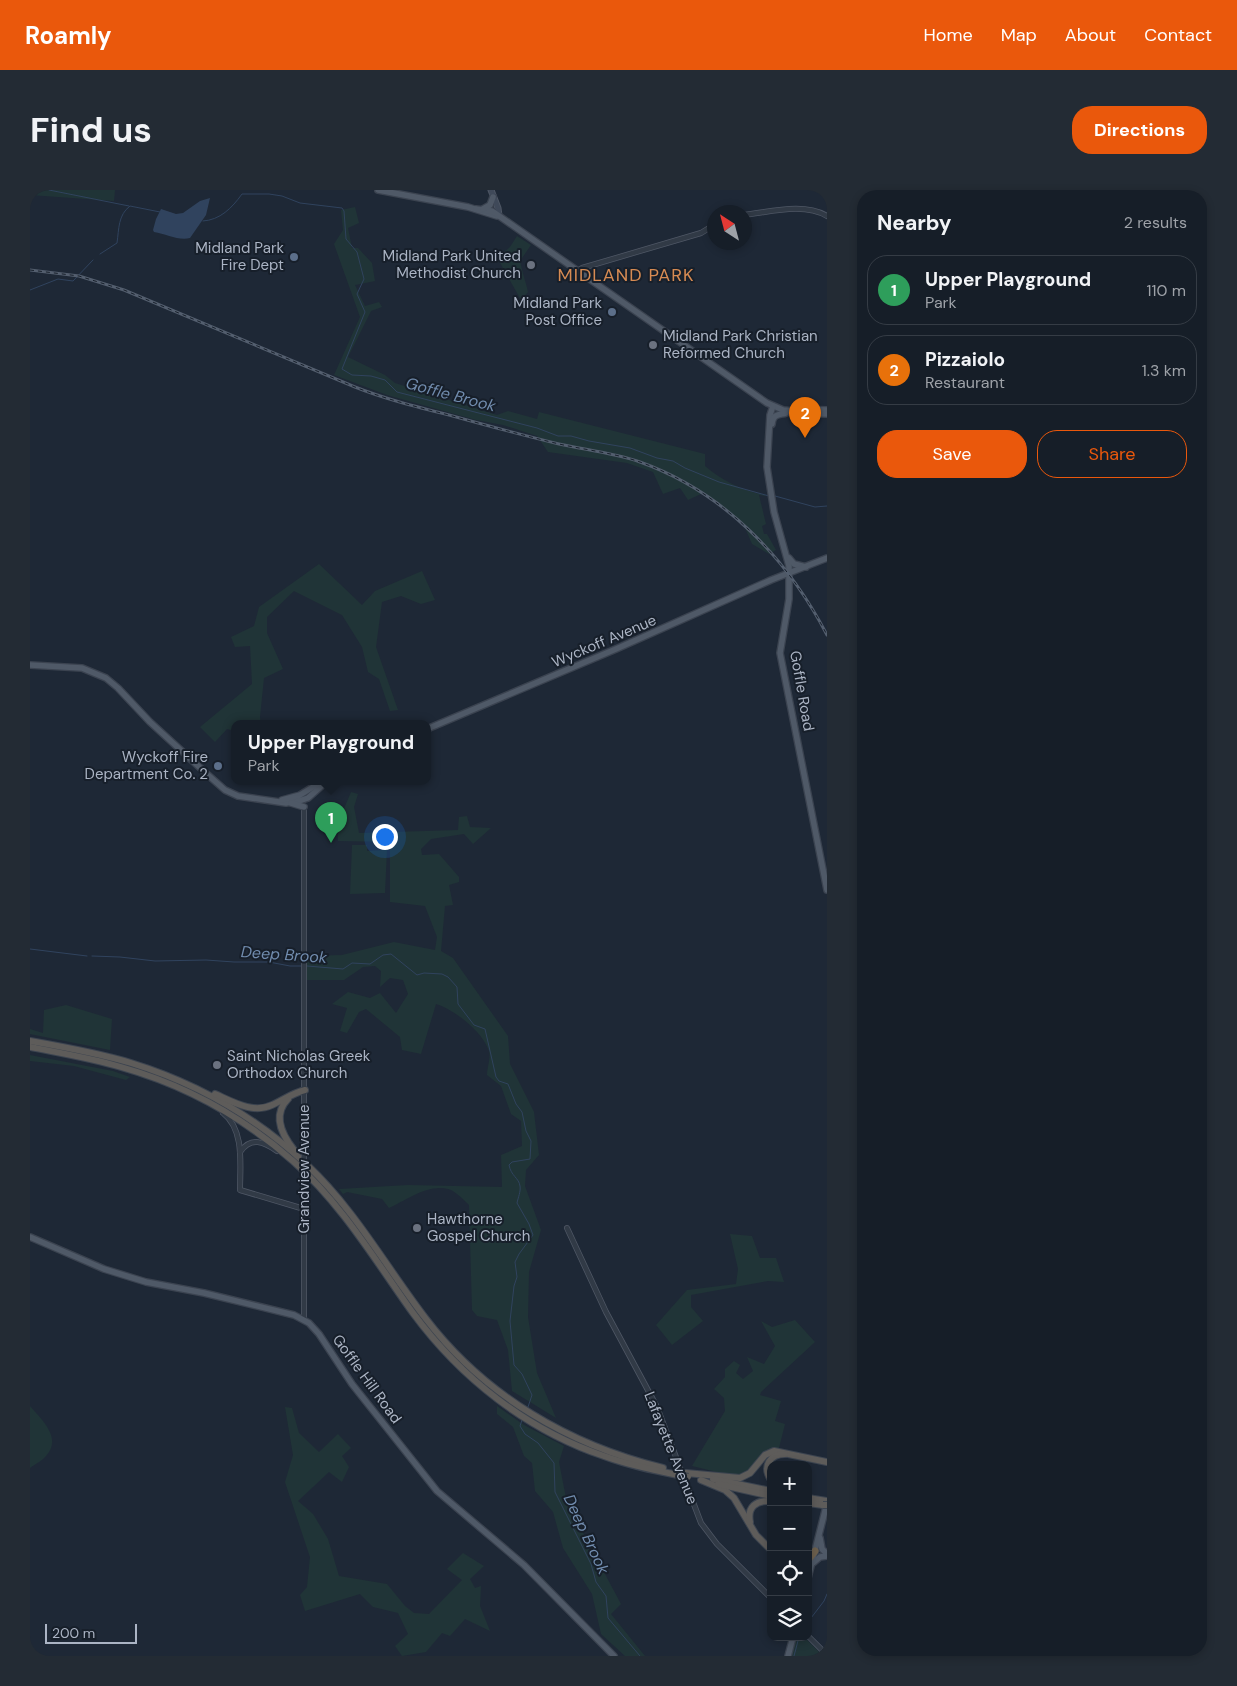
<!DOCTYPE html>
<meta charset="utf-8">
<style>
:root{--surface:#161e28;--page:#232b34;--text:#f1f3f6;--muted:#9ea2a8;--line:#353c45;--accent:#ea580c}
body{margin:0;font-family:"DM Sans",sans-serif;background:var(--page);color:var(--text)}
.controls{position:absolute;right:15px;bottom:15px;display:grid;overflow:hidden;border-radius:10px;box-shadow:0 2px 8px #0003}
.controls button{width:45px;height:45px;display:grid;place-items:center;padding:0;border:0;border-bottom:1px solid var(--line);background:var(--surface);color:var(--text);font:25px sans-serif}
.compass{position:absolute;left:677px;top:15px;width:45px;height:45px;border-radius:50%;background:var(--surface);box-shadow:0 2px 8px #0003;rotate:324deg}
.scale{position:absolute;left:15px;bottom:12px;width:92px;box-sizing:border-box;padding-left:5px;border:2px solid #abb4c4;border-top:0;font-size:14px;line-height:18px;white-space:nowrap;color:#abb4c4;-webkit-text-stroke:4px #171f2a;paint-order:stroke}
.you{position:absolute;left:354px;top:646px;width:18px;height:18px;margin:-12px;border:4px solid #fff;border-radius:50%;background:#1a73e8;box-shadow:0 0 0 8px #1a73e833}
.badge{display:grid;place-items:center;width:32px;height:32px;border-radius:50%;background:var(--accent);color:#fff;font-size:16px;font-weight:700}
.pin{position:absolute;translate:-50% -41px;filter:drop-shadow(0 1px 2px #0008)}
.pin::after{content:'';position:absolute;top:26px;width:18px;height:15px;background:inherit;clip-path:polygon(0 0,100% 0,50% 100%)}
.popup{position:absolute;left:201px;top:530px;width:200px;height:65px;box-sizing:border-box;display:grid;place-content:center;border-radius:10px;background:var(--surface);filter:drop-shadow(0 1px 4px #0005);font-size:16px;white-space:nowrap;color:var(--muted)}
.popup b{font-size:19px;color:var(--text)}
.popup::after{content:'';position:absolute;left:50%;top:100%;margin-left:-10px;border:10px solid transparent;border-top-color:var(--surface)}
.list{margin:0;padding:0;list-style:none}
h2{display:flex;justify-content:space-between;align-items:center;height:65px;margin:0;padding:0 20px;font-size:21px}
h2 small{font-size:16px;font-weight:400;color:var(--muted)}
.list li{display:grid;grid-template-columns:32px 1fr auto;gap:15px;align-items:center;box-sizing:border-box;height:70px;margin:0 10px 10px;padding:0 10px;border:1px solid var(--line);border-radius:20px}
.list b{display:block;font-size:19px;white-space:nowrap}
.list p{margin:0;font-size:16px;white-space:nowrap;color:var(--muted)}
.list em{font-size:16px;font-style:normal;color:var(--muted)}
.actions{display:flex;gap:10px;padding:15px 20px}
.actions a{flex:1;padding:11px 0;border:1px solid var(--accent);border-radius:20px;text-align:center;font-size:18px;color:var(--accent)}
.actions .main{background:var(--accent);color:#fff}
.icon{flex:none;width:28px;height:28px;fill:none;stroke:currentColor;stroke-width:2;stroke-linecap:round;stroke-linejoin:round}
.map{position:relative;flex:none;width:797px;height:1466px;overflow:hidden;border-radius:20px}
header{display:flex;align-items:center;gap:30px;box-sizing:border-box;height:70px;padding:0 25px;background:var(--accent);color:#fff}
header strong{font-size:24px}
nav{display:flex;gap:28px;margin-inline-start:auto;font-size:18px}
.intro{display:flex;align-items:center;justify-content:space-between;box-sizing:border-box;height:120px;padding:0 30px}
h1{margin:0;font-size:35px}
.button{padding:12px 22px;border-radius:20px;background:var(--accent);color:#fff;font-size:18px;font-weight:700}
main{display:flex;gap:30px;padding:0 30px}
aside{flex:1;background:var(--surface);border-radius:20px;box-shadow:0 2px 8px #0003}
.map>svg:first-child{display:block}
.green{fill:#203437}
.water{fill:#30435e}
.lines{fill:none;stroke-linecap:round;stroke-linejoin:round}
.stream{stroke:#30435e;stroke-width:1}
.tertiary-casing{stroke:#4f5765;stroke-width:6}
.secondary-casing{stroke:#4f5765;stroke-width:7}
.primary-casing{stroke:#3b4350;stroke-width:8}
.trunk-casing{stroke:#3c4450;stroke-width:8}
.motorway-casing{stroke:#3c4450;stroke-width:9}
.tertiary{stroke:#313a46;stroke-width:4.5}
.secondary{stroke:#3f4959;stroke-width:5}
.primary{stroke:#4f5967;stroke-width:5.5}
.trunk{stroke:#5e5c5a;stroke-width:6}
.motorway{stroke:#6d604e;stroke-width:7}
.rail-casing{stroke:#535e6e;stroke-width:3}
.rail{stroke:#171f2a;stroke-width:1;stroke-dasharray:4;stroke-linecap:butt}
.tertiary-bridge-casing{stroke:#4f5765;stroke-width:6;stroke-linecap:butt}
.trunk-bridge-casing{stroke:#3c4450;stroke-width:8;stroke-linecap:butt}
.tertiary-bridge{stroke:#313a46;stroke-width:4.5}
.trunk-bridge{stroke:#5e5c5a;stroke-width:6}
.service-dot{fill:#5c6f8a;stroke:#171f2a;stroke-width:2}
.worship-dot{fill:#6b7280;stroke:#171f2a;stroke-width:2}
.labels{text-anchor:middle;stroke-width:4;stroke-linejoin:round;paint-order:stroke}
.poi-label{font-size:15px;fill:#abb4c4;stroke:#171f2a;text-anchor:end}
.street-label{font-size:15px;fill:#abb4c4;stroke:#171f2a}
.water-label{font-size:16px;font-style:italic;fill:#718cae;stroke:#171f2a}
.quarter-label{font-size:18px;letter-spacing:1px;fill:#d78b53;stroke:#171f2a}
</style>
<header>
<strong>Roamly</strong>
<nav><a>Home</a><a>Map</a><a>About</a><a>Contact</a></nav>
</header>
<div class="intro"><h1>Find us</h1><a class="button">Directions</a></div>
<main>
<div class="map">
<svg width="797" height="1466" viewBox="0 0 797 1466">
<rect width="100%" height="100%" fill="#1e2836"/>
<g class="green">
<path d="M0 0H85L84 11 0 5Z"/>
<path d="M325 17 329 33 318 38 322 58H328L342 73 345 91 325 95 335 116 349 112 352 117 341 121 318 167 355 185 365 193 467 225 478 221 507 229 509 222 675 264V276C691 290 713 301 735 305V306L729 305 736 334 732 336 734 344H737L746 360 739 364 722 354 713 333 673 303 658 310 650 298 633 304 623 282 597 273 518 262 507 246 473 235 446 230 357 205 304 185 330 127 304 54 313 40 311 20Z"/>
<path d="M487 46 501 55 490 71C492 82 496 92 498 102L491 110 464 62C479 63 479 58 487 46Z"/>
<path d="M289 374 332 415 345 401 392 381 405 410 391 414 371 406 352 412 346 457 368 520 360 521 349 489 338 482 332 457 312 425 264 401 237 427V443L253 479 234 488 230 527 231 534H205V541L197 539 185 552 170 537 222 494 220 456 205 457 201 447 224 436 229 417Z"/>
<path d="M321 602 328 604 324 617 329 643 428 640 429 627 437 626 440 637 461 638 443 654 434 644 401 649 391 659 392 665 409 664 429 687V692L419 695 423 715 415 716 411 761 423 768 478 846 480 874 504 922 509 965 496 980 495 996 511 1040 499 1082 498 1127 507 1183 526 1228 482 1201 478 1160 467 1130 447 1126 442 1120 439 1015C434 1010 427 1003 421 1000 400 992 377 1010 359 1018L352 1009 317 1002 313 1004 309 999 378 995 472 997 471 965 492 956 491 931 481 924 471 896 457 885C457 878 461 867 459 861 452 841 425 820 406 814L391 864 372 860 370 847 336 819 329 822 317 843 310 841 317 818 302 814 318 802 340 808 350 803 366 823 378 804 373 790 360 788 350 797 351 781 345 776 333 777 314 790H275V766L312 765 364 752 405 760 407 747 395 716 360 712V652L308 651V633Z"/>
<path d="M322 655H337V661L357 660 355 703 320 704Z"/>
<path d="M36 815 82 829 80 860 0 844V839L13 843 14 820Z"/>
<path d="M0 865 83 881 100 887 96 890 44 876 0 871Z"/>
<path d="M700 1044 722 1046 730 1068H746L754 1092 738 1091 661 1105V1117L673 1131 642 1155 626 1135 657 1100 706 1094 708 1079Z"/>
<path d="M765 1130 785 1152 731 1202 730 1205 751 1211 745 1231 755 1234 749 1258C725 1258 728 1283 703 1286L662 1276 695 1221 694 1208 684 1199 695 1187V1179L704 1171 710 1175 706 1183 713 1189 723 1181 717 1167 734 1174 745 1156 731 1131 742 1137Z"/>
<path d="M0 1216C11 1229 33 1248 16 1266 12 1271 5 1274 0 1278Z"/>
<path d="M467 1216 494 1235 534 1256 529 1272 537 1313 591 1414 581 1424 615 1466H595L571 1444 562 1404 533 1358 523 1322 505 1301 502 1273 494 1266 483 1237 467 1224Z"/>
<path d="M255 1217 262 1218 269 1243 289 1262 308 1244 321 1258 312 1266 319 1277 312 1292 299 1282 268 1311 283 1324 298 1349 309 1386 357 1394 375 1416 384 1423 399 1424 432 1390 417 1379 433 1363 454 1376 440 1389 445 1398 451 1396 450 1416 460 1441 435 1429 420 1446 412 1443 396 1462 372 1466 365 1456 378 1444 368 1423 343 1417 330 1404 275 1421 270 1405 277 1397 280 1367 255 1292 263 1265Z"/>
<path d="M766 1447H774L793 1466H761Z"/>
</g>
<path class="water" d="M180 8 176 25 160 48C149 51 136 44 124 42L123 40 126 29 131 19 146 24 153 23 170 11Z"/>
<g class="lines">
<g class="stream">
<path d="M19 0 99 16"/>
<path d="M173 31C190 30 202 18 212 4H239L252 6 270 13 312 18 314 21 316 49 327 62 334 89 327 104 335 122 312 179 322 185 341 186 355 190 367 202 507 238 528 246H541L559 251 600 258 627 268 643 271 655 278 689 292 739 306"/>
<path d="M70 64 87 53C89 39 88 25 100 16L130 22"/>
<path d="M0 100 28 89 43 91 63 70"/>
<path d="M745 306 785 317 797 316"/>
<path d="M0 759 57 766"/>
<path d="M62 766 90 767 125 771 176 770 204 772H239L260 776H273"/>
<path d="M277 776 313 779 322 773 340 774 353 765 361 764 387 785 394 783 412 784 418 787 427 797 428 814 444 835 455 839 466 887 469 891 478 894 486 914 492 922 496 941 501 951 500 969 482 972 479 975C481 986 489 988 490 996 491 1001 488 1008 487 1013L499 1034 503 1045 489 1064 485 1072 487 1087 484 1096 480 1131 484 1175 492 1184 502 1205 498 1217"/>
<path d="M492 1230 490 1236 495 1244 508 1253 524 1273 525 1302 561 1374 566 1392 576 1406 578 1428 610 1466"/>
<path d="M778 1432 794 1411 797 1404"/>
<path d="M764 1466 769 1447"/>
</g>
<defs>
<g id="tertiary">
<path d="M714 25C740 22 774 12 797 26"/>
<path d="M547 81 552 78 671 43 684 35"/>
<path d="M274 617V965"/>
<path d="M193 923C215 940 210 975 210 1000L274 1019"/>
<path d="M210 962C221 946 234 952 247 961"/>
<path d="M274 988V1130"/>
<path d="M537 1038 576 1122 627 1217 671 1333 687 1354 741 1408"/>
<path d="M778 1446 797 1465"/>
</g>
<path id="secondary" d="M461 0 468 18 469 26"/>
<g id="primary">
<path d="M348 0 438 17 467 26"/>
<path d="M446 19 462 21 737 213 753 220 764 221 769 219 797 220"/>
<path d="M453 19 460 15 463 7"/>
<path d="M743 216 740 225 737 277 744 322 759 376V409L750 463 797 700"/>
<path d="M764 221 768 223 797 224"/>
<path d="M742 234C743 224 748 225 756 223"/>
<path d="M759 368 764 374 776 377"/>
<path d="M0 475 52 478 76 488 88 498 120 532 178 585 195 600 208 606 256 613 272 610 278 608 296 592"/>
<path d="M397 539 586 459 741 390 797 368"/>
<path d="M252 610 270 605 291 592"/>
<path d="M261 613 274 617"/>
<path d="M0 1047 74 1079 116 1092 174 1103 264 1125 279 1133 289 1144 322 1194 407 1301 494 1375 584 1466"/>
<path d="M790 1348 792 1359 797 1364"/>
<path d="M783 1373 790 1367 797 1366"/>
<path d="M778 1388 797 1313"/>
<path d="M758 1466 763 1447"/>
</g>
<g id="trunk">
<path d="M0 851C34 857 68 863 101 873 166 893 227 928 277 975 325 1020 356 1077 396 1129 455 1206 539 1255 633 1278"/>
<path d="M0 857C30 863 61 868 91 877 155 895 213 927 263 971 312 1014 345 1070 383 1123 431 1188 497 1240 574 1266 598 1275 623 1280 648 1285"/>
<path d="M185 904C203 912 223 924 242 915 253 910 263 903 275 900"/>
<path d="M258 909C242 925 252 945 264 960"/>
<path d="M656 1283 710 1288 720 1283 735 1265 744 1261 797 1272"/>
<path d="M683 1289 741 1301"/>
<path d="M671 1290 695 1300 704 1308 726 1345 741 1360"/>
<path d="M741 1290C732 1276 740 1264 755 1264"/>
<path d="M688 1294 741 1306"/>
<path d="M778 1308 797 1311"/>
<path d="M778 1313 793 1315"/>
<path d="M720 1332C717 1317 726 1310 741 1311"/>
</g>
<path id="motorway" d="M778 1370 785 1361"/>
</defs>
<use href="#tertiary" class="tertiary-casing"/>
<use href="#secondary" class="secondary-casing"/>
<use href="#primary" class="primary-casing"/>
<use href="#trunk" class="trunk-casing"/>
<use href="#motorway" class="motorway-casing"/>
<use href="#tertiary" class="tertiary"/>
<use href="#secondary" class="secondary"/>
<use href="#primary" class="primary"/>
<use href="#trunk" class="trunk"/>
<use href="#motorway" class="motorway"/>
<defs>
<path id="rail" d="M0 80 49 86 94 100 325 197C355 209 387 217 419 225 455 235 492 245 529 254 556 260 584 263 610 272 694 302 757 368 797 445"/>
</defs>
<use href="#rail" class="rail-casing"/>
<use href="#rail" class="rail"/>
<defs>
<path id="tertiary-bridge" d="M274 988V965"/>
<g id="trunk-bridge">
<path d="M648 1285 658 1287"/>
<path d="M793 1315H797"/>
</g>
</defs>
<use href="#tertiary-bridge" class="tertiary-bridge-casing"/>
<use href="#trunk-bridge" class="trunk-bridge-casing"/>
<use href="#tertiary-bridge" class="tertiary-bridge"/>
<use href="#trunk-bridge" class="trunk-bridge"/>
</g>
<g class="service-dot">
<circle cx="264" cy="67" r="5"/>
<circle cx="582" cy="122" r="5"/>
<circle cx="188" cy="576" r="5"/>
</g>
<g class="worship-dot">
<circle cx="501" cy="75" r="5"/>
<circle cx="623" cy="155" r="5"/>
<circle cx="187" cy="875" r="5"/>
<circle cx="387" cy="1038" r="5"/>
</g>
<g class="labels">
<g class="poi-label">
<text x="254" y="63">Midland Park<tspan x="254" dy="17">Fire Dept</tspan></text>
<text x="491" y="71">Midland Park United<tspan x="491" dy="17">Methodist Church</tspan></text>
<text x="572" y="118">Midland Park<tspan x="572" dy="17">Post Office</tspan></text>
<text x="633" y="151" text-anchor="start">Midland Park Christian<tspan x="633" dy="17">Reformed Church</tspan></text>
<text x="178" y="572">Wyckoff Fire<tspan x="178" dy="17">Department Co. 2</tspan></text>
<text x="197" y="871" text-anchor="start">Saint Nicholas Greek<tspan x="197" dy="17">Orthodox Church</tspan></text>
<text x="397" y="1034" text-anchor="start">Hawthorne<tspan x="397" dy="17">Gospel Church</tspan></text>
</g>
<g class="street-label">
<text transform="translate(574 451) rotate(-23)" y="5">Wyckoff Avenue</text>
<text transform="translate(772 501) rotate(80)" y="5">Goffle Road</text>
<text transform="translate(274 979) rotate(-90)" y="5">Grandview Avenue</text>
<text transform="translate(337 1189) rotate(54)" y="5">Goffle Hill Road</text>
<text transform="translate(641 1258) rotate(68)" y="5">Lafayette Avenue</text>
</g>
<g class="water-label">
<text transform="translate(421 204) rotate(15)" y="6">Goffle Brook</text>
<text transform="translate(254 764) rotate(4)" y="6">Deep Brook</text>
<text transform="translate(557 1344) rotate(65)" y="6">Deep Brook</text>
</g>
<g class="quarter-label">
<text x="596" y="91">MIDLAND PARK</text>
</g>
</g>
</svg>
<div class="controls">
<button>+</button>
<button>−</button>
<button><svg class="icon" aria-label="locate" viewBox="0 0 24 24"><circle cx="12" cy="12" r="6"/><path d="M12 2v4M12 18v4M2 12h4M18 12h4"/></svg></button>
<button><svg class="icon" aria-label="layers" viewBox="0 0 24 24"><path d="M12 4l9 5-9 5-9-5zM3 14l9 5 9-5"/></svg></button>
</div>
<svg class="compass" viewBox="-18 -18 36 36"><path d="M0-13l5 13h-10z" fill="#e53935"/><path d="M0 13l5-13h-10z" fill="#9ea2a8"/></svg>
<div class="scale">200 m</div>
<div class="you"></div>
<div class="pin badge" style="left:301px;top:653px;background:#2e9e5b">1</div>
<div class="popup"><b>Upper Playground</b>Park</div>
<div class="pin badge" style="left:775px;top:248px;background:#e8710a">2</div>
</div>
<aside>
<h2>Nearby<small>2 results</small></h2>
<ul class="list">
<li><span class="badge" style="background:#2e9e5b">1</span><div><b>Upper Playground</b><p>Park</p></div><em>110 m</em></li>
<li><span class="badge" style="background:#e8710a">2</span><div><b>Pizzaiolo</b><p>Restaurant</p></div><em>1.3 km</em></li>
</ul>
<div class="actions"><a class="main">Save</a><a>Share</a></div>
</aside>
</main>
